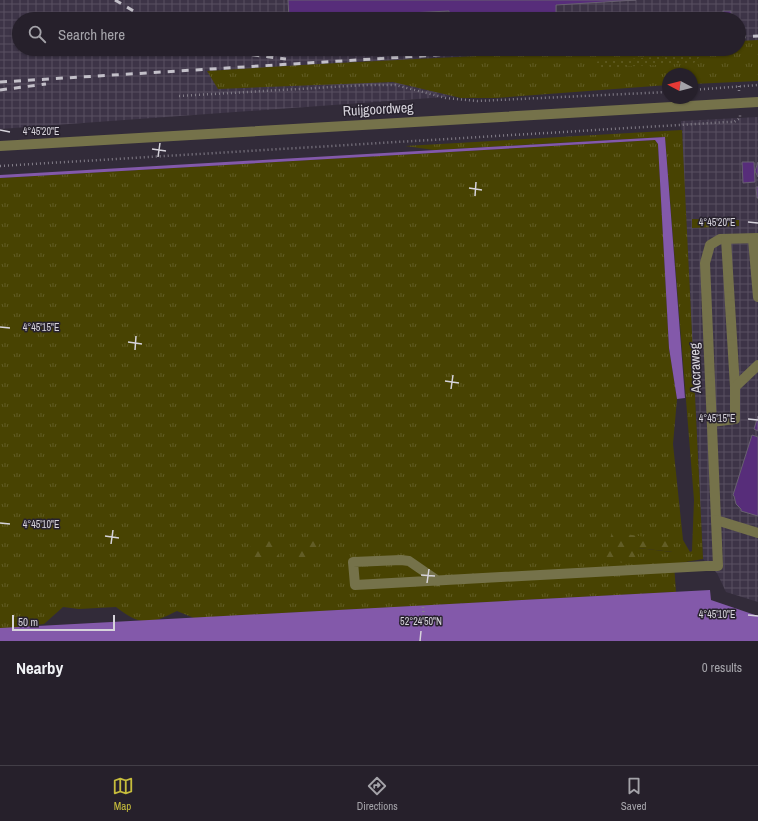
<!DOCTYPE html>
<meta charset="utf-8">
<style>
:root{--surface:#26202b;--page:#2e2833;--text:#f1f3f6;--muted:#a4a3a9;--line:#423e47;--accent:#c6bc3c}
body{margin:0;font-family:"Archivo Narrow",sans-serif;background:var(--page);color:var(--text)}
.compass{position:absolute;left:662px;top:68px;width:36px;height:36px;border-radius:50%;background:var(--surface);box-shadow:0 1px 3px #0004;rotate:277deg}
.scale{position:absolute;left:12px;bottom:10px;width:103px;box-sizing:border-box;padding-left:4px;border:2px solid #d6d3db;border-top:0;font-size:11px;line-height:14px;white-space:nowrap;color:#d6d3db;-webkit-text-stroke:3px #28222e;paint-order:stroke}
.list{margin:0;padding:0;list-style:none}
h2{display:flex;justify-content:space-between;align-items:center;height:52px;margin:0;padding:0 16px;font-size:17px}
h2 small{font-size:13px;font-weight:400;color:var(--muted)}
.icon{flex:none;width:22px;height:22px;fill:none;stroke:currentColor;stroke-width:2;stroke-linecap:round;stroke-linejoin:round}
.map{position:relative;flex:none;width:758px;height:641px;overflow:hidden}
.search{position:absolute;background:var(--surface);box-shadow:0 1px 3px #0004;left:12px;right:12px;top:12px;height:44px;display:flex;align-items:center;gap:10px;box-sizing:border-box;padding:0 14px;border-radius:22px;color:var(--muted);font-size:15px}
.sheet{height:124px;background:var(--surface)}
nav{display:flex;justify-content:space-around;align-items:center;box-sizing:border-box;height:56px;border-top:1px solid var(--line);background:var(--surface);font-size:11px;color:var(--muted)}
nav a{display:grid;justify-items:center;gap:2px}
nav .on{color:var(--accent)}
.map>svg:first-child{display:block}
.industrial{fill:url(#industrial-grid);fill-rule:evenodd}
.grass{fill:url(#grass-tufts);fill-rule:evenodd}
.forest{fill:url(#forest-firs)}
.garden{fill:url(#garden-dots)}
.water{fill:#8359aa}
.building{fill:#572d7a;stroke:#686170}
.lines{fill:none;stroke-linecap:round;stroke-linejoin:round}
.path{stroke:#847f8a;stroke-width:2.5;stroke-dasharray:1 3;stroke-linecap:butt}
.minor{stroke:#75724a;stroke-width:10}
.rail{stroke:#c3c0c9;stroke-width:3;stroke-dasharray:7 7;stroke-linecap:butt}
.ticks{fill:none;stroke:#d6d3db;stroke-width:1.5}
.labels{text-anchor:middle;stroke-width:3;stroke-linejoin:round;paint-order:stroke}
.street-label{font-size:14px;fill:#d6d3db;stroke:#28222e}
.ticks-label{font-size:10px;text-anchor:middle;fill:#d6d3db;stroke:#28222e;stroke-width:3;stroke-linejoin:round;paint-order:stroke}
</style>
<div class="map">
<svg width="758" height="641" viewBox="0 0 758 641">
<defs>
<pattern id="industrial-grid" width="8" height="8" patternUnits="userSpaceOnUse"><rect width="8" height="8" fill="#3d3447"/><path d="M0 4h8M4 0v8" fill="none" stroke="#585061"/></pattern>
<pattern id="grass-tufts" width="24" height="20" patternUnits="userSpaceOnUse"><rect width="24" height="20" fill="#484302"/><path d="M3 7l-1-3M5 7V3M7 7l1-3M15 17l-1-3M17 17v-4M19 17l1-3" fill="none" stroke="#625d26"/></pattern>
<pattern id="forest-firs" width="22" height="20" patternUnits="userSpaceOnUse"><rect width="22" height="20" fill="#484302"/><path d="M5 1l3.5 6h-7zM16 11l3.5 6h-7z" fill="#625d26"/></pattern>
<pattern id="garden-dots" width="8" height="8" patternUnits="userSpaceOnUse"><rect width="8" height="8" fill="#484302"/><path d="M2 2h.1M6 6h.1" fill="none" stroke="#625d26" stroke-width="1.8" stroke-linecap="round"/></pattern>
</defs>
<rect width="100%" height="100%" fill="#322b39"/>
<g class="industrial">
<path d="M0 0H758V75L668 74V81L0 129ZM19 19H739V49H19Z"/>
<path d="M758 117V602L726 592 717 573 703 559 681 121Z"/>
</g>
<g class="grass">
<path d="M758 40V81L692 84V74H668V85L496 98H461L393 82 218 89 207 71 319 64 615 49H739V41Z"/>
<path d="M682 130 703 559 674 564 676 592 194 618 177 611C149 625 141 626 116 607L79 609 63 607 44 624 0 630V178L655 140 658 144 669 348 677 399 673 444 683 540 690 552 692 551 694 500 665 137 434 150 405 146ZM671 541 672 552 638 548Z"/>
</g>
<g class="forest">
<path d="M692 219 739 220V226L692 228Z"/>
<path d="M270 531 281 562 250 560V545Z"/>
<path d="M612 532 672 541 673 552 638 548 635 564 623 563 605 558Z"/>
<path d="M319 536 317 556 294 564 293 548Z"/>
</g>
<path class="garden" d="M703 53 694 63 599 68 592 62Z"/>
<g class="water">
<path d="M665 137 685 398 677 399 669 348 658 144 655 140 0 178V175Z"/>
<path d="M710 590 711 600 758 616V641H0V628Z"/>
</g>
<g class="building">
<path d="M288 0H636L556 5V19H449V11L289 19Z"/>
<rect x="723" y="11" width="8" height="6"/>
<path d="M742 162H754L755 182 743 183Z"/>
<path d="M758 162V177L755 171Z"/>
<path d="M756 187H758V198H757Z"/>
<path d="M758 416V431L754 429Z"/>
<path d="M752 435 758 437V516L741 511V509L736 504 734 496 733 495Z"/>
</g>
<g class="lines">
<g class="path">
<path d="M739 86V92"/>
<path d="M692 90 758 85"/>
<path d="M179 96 366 85H395L446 98 477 101 668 92"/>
<path d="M0 166 728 122H734L740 118V115"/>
<path d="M423 607 424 620"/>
</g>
<g class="minor">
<path d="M0 146 758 102"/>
<path d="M758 238 720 239 710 245 705 263 716 520 758 533"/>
<path d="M726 239 735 387"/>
<path d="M753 239 758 297"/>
<path d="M712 422 735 419V387L758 365"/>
<path d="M438 581 409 561 401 560 353 562 355 585 706 566H718L716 520"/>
</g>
<g class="rail">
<path d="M115 0 147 19"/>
<path d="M739 37 758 36"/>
<path d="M225 49 254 55 286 59"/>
<path d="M0 82 535 49"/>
<path d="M0 90 46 84"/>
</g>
</g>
<path class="ticks" d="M0 130 10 132M152 149 166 151M158 157 160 143M469 188 482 190M475 196 476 182M748 222 758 223M0 327 10 328M128 342 142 344M135 350 136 336M445 381 459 383M451 389 453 375M748 419 758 420M0 523 10 524M105 536 119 538M111 544 113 530M421 575 435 576M427 583 429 569M748 615 758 616M420 641 421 631"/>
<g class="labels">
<g class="street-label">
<text transform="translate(378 109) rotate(-3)" y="5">Ruijgoordweg</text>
<text transform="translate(695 368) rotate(-92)" y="5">Accraweg</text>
</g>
</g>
<g class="ticks-label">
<text x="41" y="135">4°45'20"E</text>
<text x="717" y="226">4°45'20"E</text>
<text x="41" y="331">4°45'15"E</text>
<text x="717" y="422">4°45'15"E</text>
<text x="41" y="528">4°45'10"E</text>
<text x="717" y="618">4°45'10"E</text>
<text x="421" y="625">52°24'50"N</text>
</g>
</svg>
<svg class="compass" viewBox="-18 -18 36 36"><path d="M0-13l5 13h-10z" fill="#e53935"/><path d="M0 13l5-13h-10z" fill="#a4a3a9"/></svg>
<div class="scale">50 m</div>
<div class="search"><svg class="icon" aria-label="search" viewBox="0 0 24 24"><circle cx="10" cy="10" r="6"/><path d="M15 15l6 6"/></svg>Search here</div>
</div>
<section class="sheet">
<h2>Nearby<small>0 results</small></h2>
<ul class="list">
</ul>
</section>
<nav>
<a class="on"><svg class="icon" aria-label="map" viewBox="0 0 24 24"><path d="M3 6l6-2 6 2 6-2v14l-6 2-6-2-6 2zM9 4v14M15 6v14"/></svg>Map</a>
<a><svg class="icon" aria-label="directions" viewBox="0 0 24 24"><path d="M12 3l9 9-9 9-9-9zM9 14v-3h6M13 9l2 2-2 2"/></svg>Directions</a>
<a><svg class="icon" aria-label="saved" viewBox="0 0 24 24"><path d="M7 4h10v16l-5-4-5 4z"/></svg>Saved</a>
</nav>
